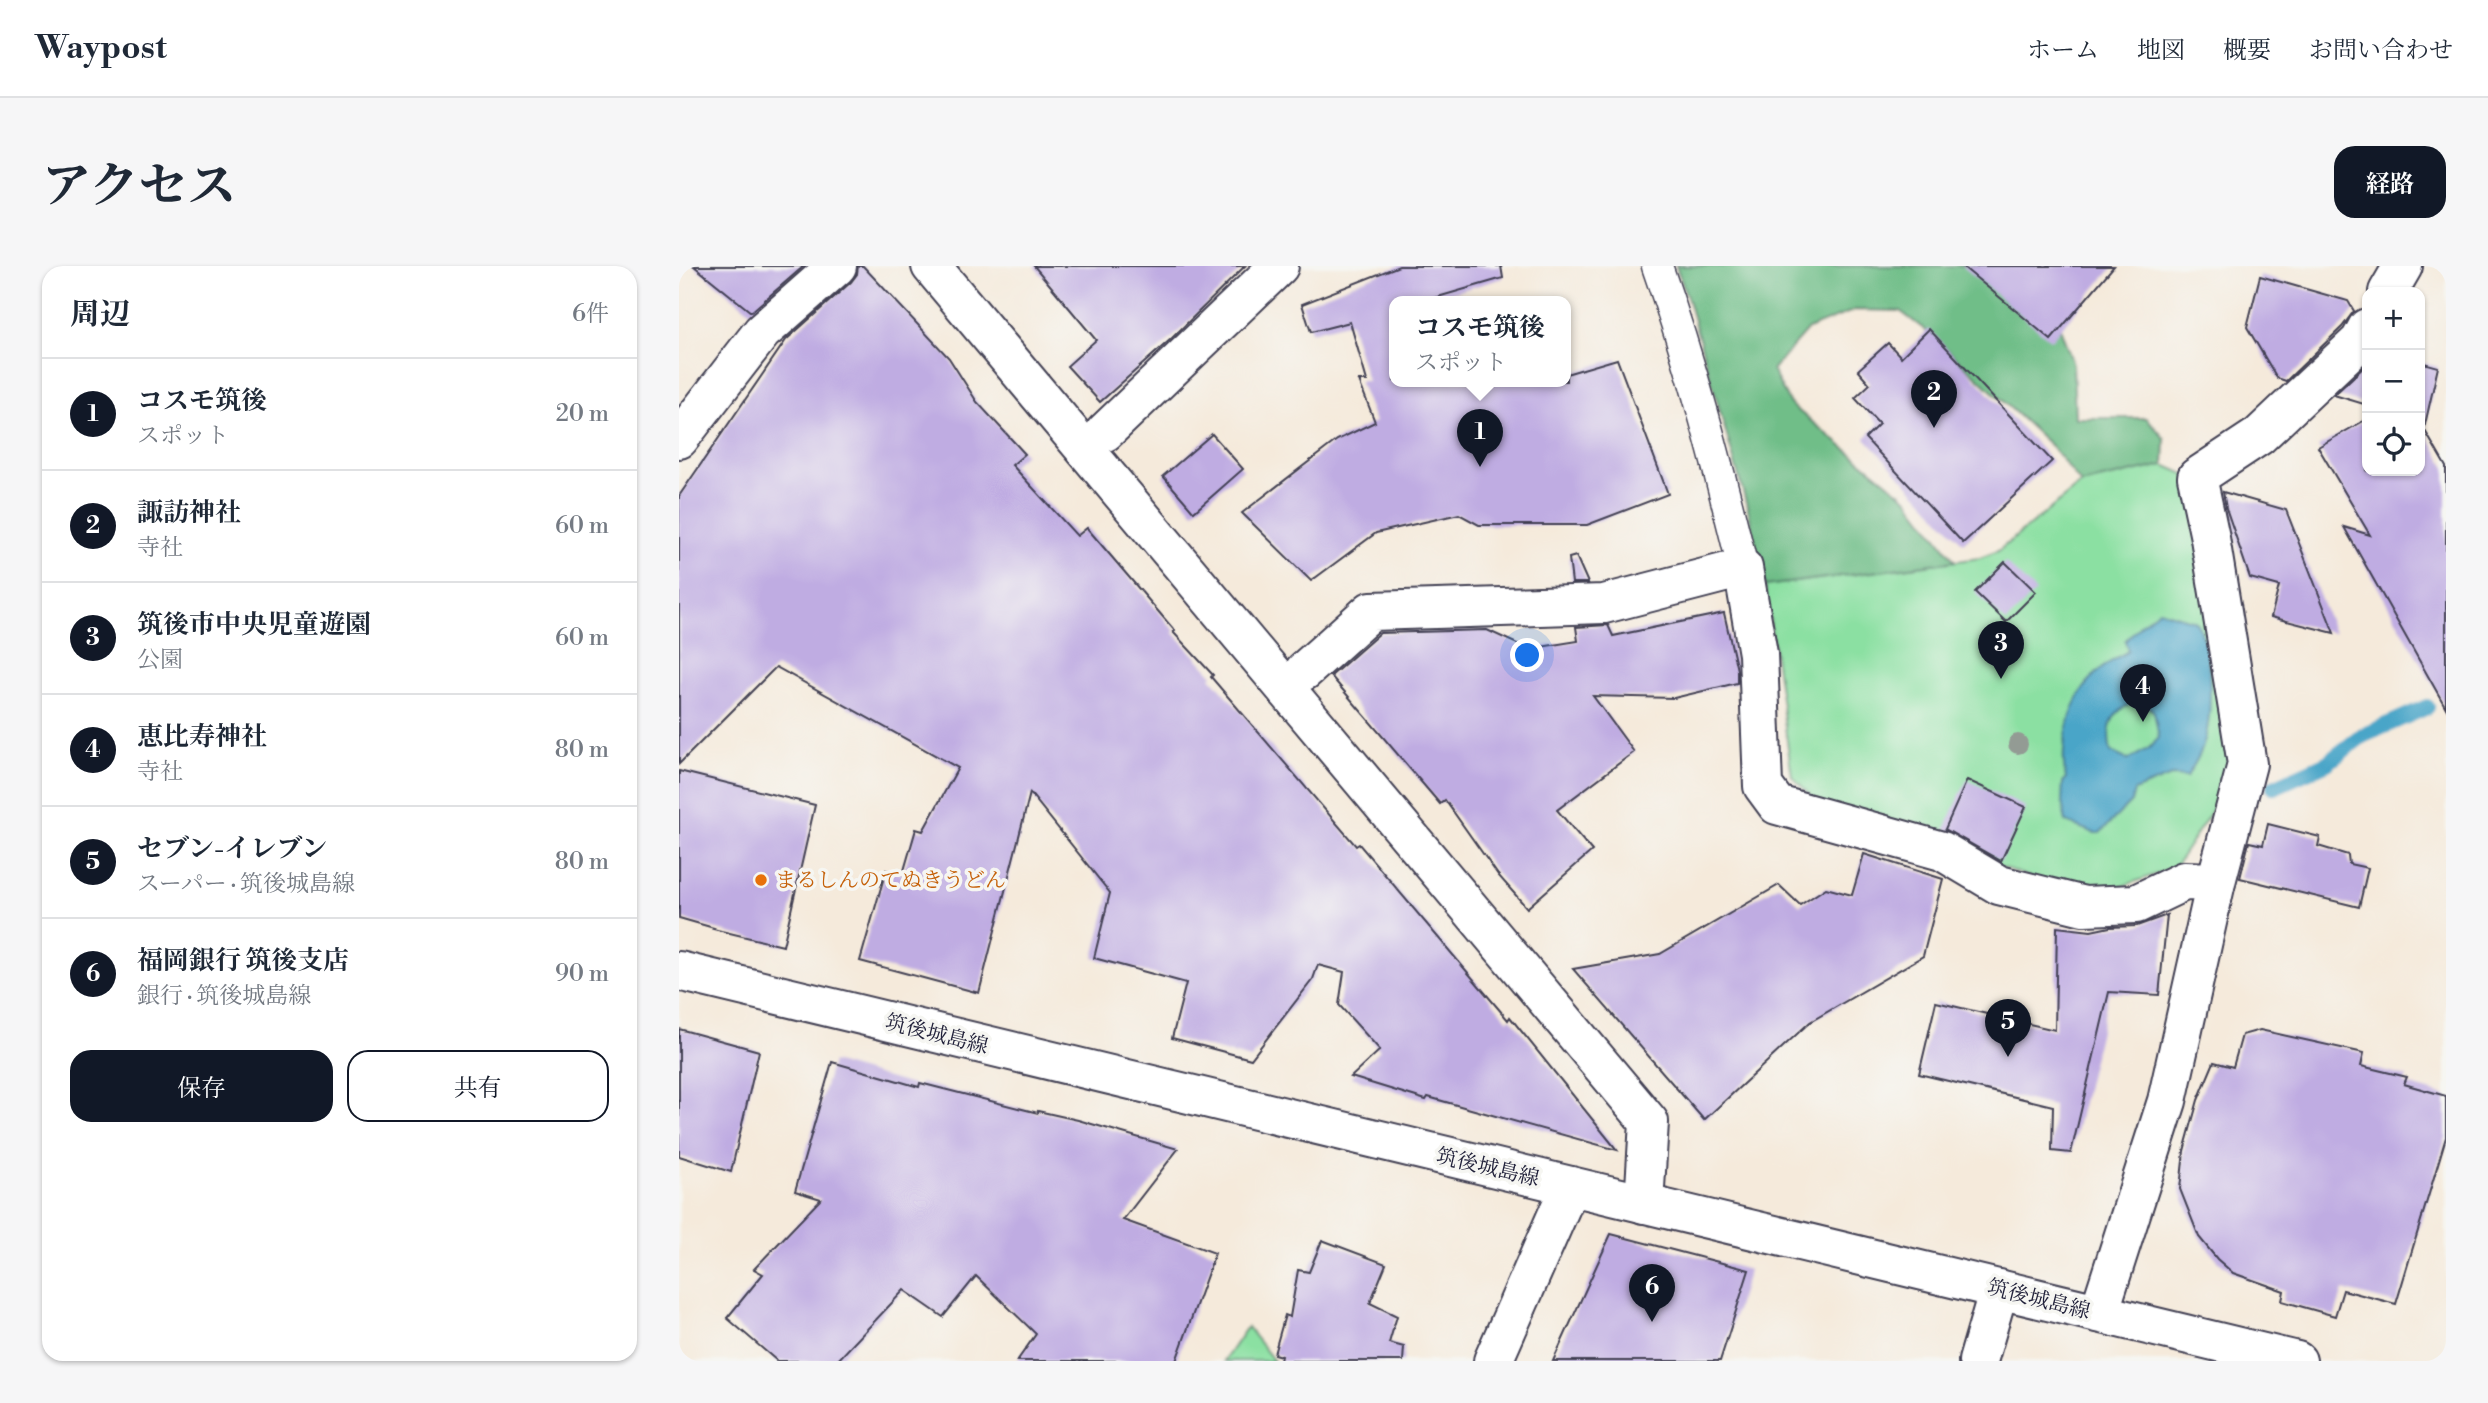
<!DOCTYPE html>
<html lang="ja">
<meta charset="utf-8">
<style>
:root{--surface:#fff;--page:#f6f6f7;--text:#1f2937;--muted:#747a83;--line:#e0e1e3;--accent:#111827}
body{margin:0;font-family:"Libre Bodoni","Noto Serif JP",serif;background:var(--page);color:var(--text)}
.controls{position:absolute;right:21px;top:21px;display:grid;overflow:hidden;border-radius:14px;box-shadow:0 2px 5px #0004}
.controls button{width:63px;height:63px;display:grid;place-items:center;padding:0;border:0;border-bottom:2px solid var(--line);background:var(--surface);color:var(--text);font:35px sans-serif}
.you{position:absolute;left:849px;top:390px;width:24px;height:24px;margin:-18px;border:5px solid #fff;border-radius:50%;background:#1a73e8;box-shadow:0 0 0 10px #1a73e833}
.badge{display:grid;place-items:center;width:46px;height:46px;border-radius:50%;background:var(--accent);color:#fff;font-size:23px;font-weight:700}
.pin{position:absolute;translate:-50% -58px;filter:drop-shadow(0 2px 4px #0008)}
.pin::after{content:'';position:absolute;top:37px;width:24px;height:21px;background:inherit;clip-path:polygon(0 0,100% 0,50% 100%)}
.popup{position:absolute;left:710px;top:30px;width:182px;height:91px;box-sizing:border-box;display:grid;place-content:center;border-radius:14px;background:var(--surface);filter:drop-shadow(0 2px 5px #0005);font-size:23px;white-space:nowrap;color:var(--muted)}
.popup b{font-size:26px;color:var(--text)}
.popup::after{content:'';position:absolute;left:50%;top:100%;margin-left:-14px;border:14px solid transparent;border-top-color:var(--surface)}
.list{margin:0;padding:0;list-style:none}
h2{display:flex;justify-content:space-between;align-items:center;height:91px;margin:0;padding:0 28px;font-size:30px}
h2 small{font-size:23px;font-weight:400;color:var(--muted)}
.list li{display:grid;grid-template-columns:46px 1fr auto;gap:21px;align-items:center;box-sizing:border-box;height:112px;padding:0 28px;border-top:2px solid var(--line)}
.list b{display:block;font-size:26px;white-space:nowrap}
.list p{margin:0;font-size:23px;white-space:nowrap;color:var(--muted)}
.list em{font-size:23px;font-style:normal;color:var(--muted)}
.actions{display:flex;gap:14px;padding:21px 28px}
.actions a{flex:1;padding:16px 0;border:2px solid var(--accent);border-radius:21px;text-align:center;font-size:24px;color:var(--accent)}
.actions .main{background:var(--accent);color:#fff}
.icon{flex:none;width:38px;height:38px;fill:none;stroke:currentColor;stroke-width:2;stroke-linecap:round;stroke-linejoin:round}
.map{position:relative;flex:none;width:1767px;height:1095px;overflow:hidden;border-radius:21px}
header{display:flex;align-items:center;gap:42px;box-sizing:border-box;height:98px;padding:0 35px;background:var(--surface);border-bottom:2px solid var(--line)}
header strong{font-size:33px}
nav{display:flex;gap:38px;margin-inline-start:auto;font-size:24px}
.intro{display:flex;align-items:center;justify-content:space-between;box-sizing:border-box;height:168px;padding:0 42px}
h1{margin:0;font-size:49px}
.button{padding:18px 32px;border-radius:21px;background:var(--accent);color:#fff;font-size:24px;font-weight:700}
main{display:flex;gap:42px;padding:0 42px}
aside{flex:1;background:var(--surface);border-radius:21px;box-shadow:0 2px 5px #0004}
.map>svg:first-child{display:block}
.green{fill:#8be0a2;stroke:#56816e;stroke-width:2}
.forest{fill:#70be88;stroke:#497062;stroke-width:2}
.water{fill:#4aa5c8;stroke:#366482;stroke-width:2;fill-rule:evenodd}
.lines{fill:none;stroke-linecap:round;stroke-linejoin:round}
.stream{stroke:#4aa5c8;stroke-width:16}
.building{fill:#bface2}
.lane-casing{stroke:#424053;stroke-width:33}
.street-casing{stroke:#424053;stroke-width:42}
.secondary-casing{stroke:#424053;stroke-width:42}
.lane{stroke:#fff;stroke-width:30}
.street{stroke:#fff;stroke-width:38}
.secondary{stroke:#fff;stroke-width:38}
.tree{fill:#939b94}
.food-dot{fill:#e8710a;stroke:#f6f6f2;stroke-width:2.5}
.labels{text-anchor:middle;stroke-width:7;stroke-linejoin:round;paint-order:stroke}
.food-label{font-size:21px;fill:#c56008;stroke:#f6f6f2;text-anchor:start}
.street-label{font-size:21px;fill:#22223b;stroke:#f6f6f2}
</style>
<header>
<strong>Waypost</strong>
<nav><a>ホーム</a><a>地図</a><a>概要</a><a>お問い合わせ</a></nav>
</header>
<div class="intro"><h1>アクセス</h1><a class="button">経路</a></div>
<main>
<aside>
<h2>周辺<small>6件</small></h2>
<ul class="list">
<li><span class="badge">1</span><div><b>コスモ筑後</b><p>スポット</p></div><em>20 m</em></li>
<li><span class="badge">2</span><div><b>諏訪神社</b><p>寺社</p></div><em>60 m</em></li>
<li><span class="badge">3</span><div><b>筑後市中央児童遊園</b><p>公園</p></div><em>60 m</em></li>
<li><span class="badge">4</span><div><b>恵比寿神社</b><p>寺社</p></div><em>80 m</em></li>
<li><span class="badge">5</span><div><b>セブン-イレブン</b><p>スーパー · 筑後城島線</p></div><em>80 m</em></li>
<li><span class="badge">6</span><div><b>福岡銀行 筑後支店</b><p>銀行 · 筑後城島線</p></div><em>90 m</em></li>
</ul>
<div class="actions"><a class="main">保存</a><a>共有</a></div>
</aside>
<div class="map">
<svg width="1767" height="1095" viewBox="0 0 1767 1095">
<rect width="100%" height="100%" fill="#f6f6f2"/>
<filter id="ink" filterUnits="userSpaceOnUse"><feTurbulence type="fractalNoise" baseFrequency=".0143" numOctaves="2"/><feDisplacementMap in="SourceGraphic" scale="14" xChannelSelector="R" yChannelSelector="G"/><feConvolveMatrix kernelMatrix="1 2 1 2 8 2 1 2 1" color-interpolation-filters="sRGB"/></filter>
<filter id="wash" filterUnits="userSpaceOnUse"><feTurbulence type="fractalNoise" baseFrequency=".00686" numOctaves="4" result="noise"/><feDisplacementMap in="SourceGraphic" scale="28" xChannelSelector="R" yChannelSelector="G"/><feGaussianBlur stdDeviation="1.57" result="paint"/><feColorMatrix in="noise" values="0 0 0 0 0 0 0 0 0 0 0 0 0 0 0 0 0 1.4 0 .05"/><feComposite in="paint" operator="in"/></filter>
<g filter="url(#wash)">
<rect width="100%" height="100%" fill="#f5eadb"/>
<g class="green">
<path d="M1485 199 1510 210 1559 505 1495 602 1410 632 1138 536 1113 510 1086 320 1301 292 1319 285 1402 218Z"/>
<path d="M568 1061 595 1095H545Z"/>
</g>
<path class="forest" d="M997 0H1359L1394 98 1396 152H1468L1486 173 1485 199 1402 218 1373 181 1254 70 1221 45 1176 44 1129 63 1093 104 1111 138 1229 233 1276 295 1086 320 1069 243 1009 34Z"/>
<path class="water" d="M1480 344 1516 355C1534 379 1534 448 1525 477 1522 489 1514 500 1508 511L1492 510 1455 525 1452 536 1421 567H1415L1387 556 1383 536 1384 516 1387 513C1380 484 1390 443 1407 419 1417 404 1434 394 1449 385L1446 375 1463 357ZM1464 435 1475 446 1480 472 1469 483 1449 494 1432 486C1426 459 1434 440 1464 435Z"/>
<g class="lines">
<path class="stream" d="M1595 521 1648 497 1683 470 1748 441"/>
</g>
<g id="blocks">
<g class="building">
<path d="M15 0H125L72 46Z"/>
<path d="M179 0H184L270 92 298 136 346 188 333 199 398 270 408 262 496 365 494 366 534 409 532 411 677 580 680 578 829 754 831 751 938 884 749 831 747 834 672 811 701 784 660 739 665 706 639 699 634 713 572 793 493 772 507 717 415 692 431 627 351 527 300 727 181 695 207 604 224 608 237 563 244 565 279 502 97 401 0 498V230L107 74 172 16 178 8Z"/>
<path d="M355 0H566L492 73 421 136 388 100 417 74Z"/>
<path d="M720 0H822L824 12 745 35H715V115H887V108L938 93 989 228 908 259H800L780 248 697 267 632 315 563 247 658 174 696 156 680 115H688L671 56 632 66 623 38Z"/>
<path d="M1283 0H1435L1372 74Z"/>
<path d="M1581 10 1669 35 1675 45 1663 61 1607 115 1598 112 1568 61Z"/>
<path d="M1250 63 1373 195 1284 277 1186 172 1200 158 1176 132 1191 118 1179 104 1209 77 1222 91Z"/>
<path d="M1741 96 1759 101 1745 163 1767 201V442L1665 261 1691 269 1639 181 1688 153V205H1741Z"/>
<path d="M1688 98V139L1655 129Z"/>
<path d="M533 168 564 203 515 246 484 210Z"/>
<path d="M1544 226 1607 244 1655 367 1592 351 1600 320 1571 312 1547 242Z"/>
<path d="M897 290 909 317H893L890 292Z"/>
<path d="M1326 296 1357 326 1327 356 1296 326Z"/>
<path d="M1045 347 1058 404V417L995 432 914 430 955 486 878 544 913 585 848 642 819 609 766 534 761 538 652 410 701 367 808 364 849 383 899 375 897 361 929 359 934 370Z"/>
<path d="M0 505 136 539 104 680 34 663 35 662 0 652Z"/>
<path d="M1288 514 1347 541 1322 595 1266 563Z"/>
<path d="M1589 558 1641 571 1639 580 1669 589 1670 598 1689 602 1680 641 1561 612 1570 576 1584 579Z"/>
<path d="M1185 588 1264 613 1244 690 1131 756 1025 854 894 703 981 688 1100 619 1121 639 1147 622 1173 629Z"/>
<path d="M1488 649 1480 729 1430 726 1392 887 1373 885 1374 840 1240 808 1257 736 1376 764 1378 661 1412 665 1431 661 1458 660Z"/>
<path d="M0 763 80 785 52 906 0 890Z"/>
<path d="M1581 764 1685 787 1682 800 1728 811 1725 818 1767 830V871L1717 1038 1664 1024 1656 1050 1603 1035 1605 1025 1554 1007 1538 993 1520 971 1501 923 1505 885 1519 834 1535 796 1554 801 1563 769Z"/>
<path d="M153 796 240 821 241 817 359 847V845L399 854 499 883 444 954 536 987 497 1095H338L357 1068 297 1010 264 1051 225 1024 158 1095H98L48 1052 84 1008 75 1003 142 933 116 925Z"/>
<path d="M932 968 1070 1004 1041 1095H874Z"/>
<path d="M643 974 707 998 691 1037 718 1050 710 1077 725 1081 724 1095H601L602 1090 595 1088 606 1049 611 1051 619 1004 630 1006Z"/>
</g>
</g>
</g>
<g filter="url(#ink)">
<use href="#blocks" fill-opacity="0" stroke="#424053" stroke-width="2"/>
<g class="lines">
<defs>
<path id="lane" d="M978 0C1013 99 1039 200 1064 302"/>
<g id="street">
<path d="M1709 26 1724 0"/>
<path d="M426 166 600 0"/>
<path d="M0 173 83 66 158 0"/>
<path d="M625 405 692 345 925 338 1064 302 1079 388 1084 520 1098 539 1263 585 1320 619 1405 640 1457 638 1505 615 1537 616"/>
<path d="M1420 1047 1488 835 1537 616 1568 498 1531 272 1518 211 1580 170 1681 75 1688 62"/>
<path d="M814 1095 891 920"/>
<path d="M1299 1095 1320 1023"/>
</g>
<g id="secondary">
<path d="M252 0 970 856 965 938"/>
<path d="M0 705 1618 1095"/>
</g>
</defs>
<use href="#lane" class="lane-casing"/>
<use href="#street" class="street-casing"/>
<use href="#secondary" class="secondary-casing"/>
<use href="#lane" class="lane"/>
<use href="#street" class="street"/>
<use href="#secondary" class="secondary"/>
</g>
<circle class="tree" cx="1339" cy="478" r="10"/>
</g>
<circle class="food-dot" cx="82" cy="614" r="7"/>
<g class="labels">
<g class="food-label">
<text x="96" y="621">まるしんのてぬきうどん</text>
</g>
<g class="street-label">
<text transform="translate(258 768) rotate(14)" y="7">筑後城島線</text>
<text transform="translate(809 901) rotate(13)" y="7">筑後城島線</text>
<text transform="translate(1360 1033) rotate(14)" y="7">筑後城島線</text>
</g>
</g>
</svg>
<div class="controls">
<button>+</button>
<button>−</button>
<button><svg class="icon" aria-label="locate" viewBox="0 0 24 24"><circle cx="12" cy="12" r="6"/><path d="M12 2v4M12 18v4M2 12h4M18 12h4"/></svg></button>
</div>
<div class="you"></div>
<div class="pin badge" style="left:801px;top:201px">1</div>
<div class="popup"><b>コスモ筑後</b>スポット</div>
<div class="pin badge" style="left:1255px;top:162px">2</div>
<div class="pin badge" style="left:1322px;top:413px">3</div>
<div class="pin badge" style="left:1464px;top:456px">4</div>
<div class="pin badge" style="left:1329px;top:791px">5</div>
<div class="pin badge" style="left:973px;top:1056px">6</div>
</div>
</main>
